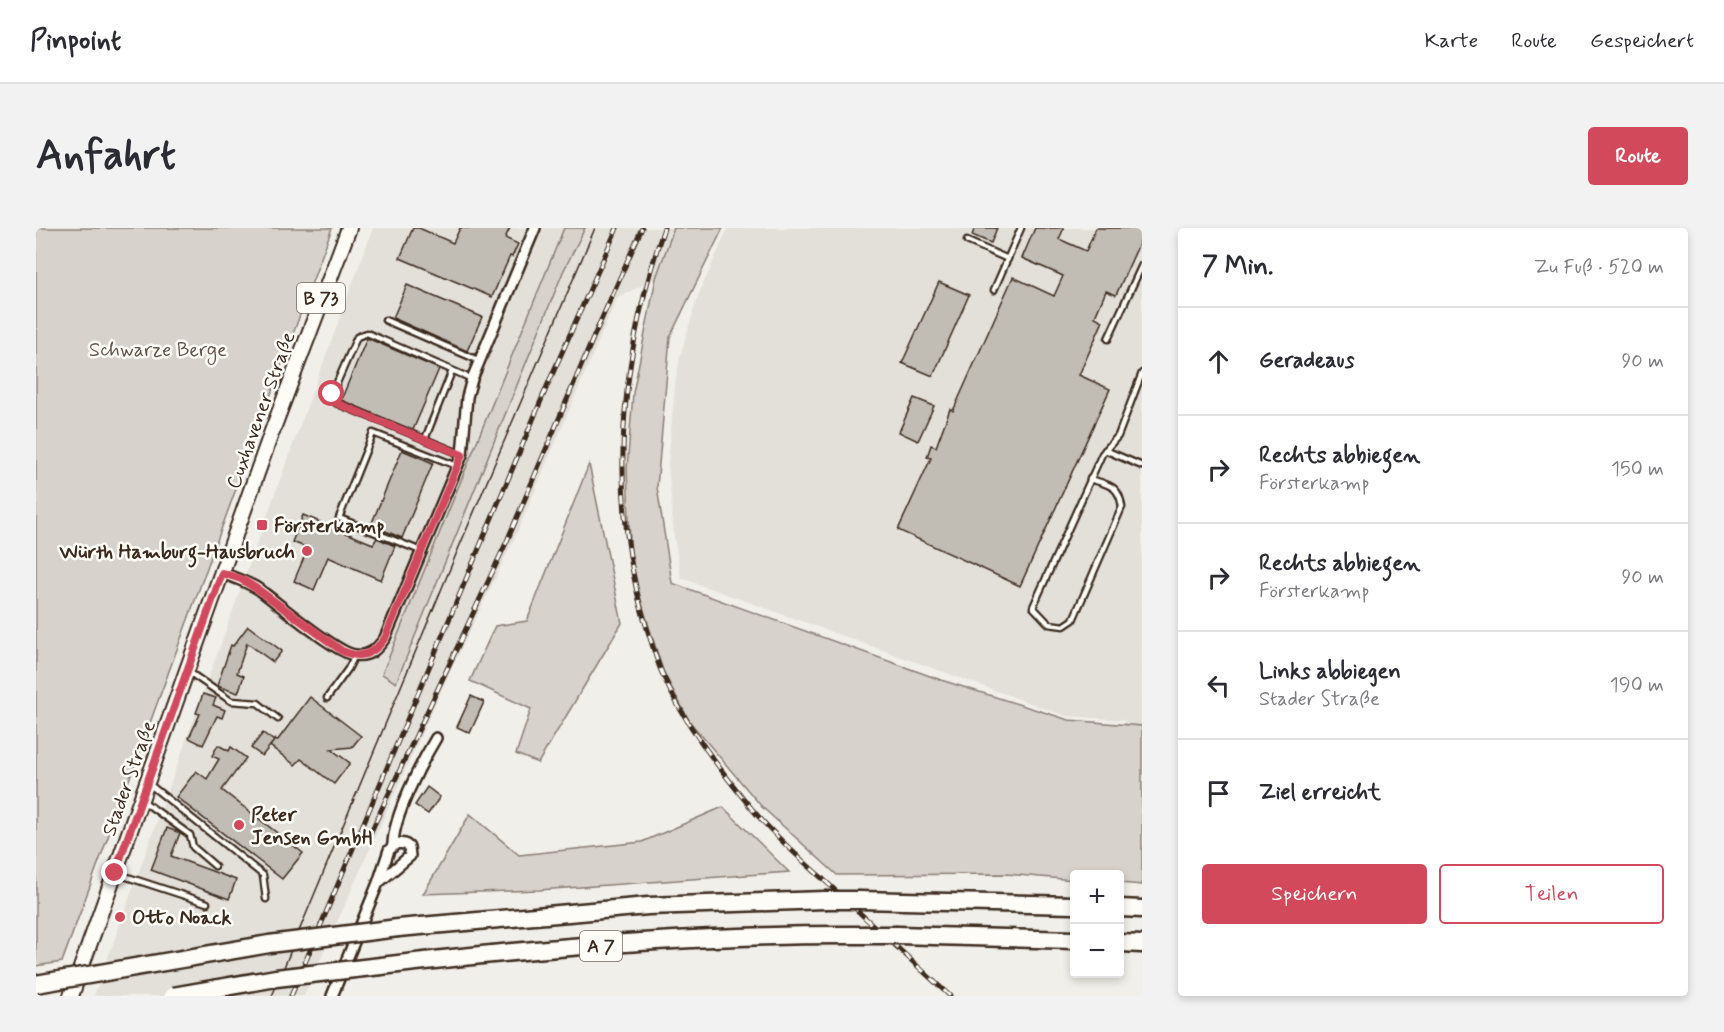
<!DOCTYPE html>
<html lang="de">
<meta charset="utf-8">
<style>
:root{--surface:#fff;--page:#f2f2f3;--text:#2b2b33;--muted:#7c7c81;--line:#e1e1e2;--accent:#d1495b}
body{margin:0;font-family:Mynerve,sans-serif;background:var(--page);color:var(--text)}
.controls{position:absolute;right:18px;bottom:18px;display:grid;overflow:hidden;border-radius:6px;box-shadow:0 3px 9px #0003}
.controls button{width:54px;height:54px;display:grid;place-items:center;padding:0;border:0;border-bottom:2px solid var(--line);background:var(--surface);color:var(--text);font:30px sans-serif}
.stop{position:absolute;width:18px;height:18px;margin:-14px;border:4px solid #d1495b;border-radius:50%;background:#fff}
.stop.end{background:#d1495b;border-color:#fff;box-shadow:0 2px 6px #0008}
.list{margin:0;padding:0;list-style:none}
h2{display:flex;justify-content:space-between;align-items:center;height:78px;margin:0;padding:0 24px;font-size:26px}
h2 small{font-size:20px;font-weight:400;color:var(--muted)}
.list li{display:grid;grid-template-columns:39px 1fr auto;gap:18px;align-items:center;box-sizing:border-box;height:108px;padding:0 24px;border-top:2px solid var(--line)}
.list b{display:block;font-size:22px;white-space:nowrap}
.list p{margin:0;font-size:20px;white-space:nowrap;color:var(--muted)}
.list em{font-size:20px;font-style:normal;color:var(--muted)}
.actions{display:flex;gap:12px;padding:18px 24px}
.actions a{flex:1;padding:14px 0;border:2px solid var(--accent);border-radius:6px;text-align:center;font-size:21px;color:var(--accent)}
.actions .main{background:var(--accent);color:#fff}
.icon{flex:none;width:33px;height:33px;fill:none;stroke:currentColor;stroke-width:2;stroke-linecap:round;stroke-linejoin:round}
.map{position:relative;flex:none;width:1106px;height:768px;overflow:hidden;border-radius:6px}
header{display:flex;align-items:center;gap:36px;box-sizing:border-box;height:84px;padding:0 30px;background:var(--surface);border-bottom:2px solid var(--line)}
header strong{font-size:28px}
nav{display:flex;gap:33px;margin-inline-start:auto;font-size:21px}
.intro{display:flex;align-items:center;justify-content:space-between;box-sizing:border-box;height:144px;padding:0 36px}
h1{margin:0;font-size:42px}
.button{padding:15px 27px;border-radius:6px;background:var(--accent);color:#fff;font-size:21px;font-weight:700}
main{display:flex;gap:36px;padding:0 36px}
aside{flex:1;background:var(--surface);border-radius:6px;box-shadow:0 3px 9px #0003}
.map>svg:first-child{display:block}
.built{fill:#e3e0da}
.green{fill:#d7d2cc;stroke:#897e75;stroke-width:1.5}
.building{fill:#c1bcb4;stroke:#3b2a1e;stroke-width:1.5}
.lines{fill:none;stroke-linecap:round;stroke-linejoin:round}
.service-casing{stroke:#3b2a1e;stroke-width:9}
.minor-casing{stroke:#3b2a1e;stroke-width:14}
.primary-casing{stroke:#3b2a1e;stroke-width:18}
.motorway-casing{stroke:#3b2a1e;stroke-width:21}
.service{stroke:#fdfcf7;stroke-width:4.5}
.minor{stroke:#fdfcf7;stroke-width:9}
.primary{stroke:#fdfcf7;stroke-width:14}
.motorway{stroke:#fdfcf7;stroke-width:16}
.tram{stroke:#3b2a1e;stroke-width:1.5}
.rail-casing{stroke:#3b2a1e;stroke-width:5}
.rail{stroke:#fdfcf7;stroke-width:3;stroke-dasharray:9;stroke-linecap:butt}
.motorway-bridge-casing{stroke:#3b2a1e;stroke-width:21;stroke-linecap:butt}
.motorway-bridge{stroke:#fdfcf7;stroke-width:16}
.route{stroke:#d1495b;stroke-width:8}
.poi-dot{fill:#d1495b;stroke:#fdfcf7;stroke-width:2}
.labels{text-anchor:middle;stroke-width:5;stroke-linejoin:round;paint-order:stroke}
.shield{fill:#fdfcf7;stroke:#75695f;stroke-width:1.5}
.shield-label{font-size:18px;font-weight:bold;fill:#3b2a1e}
.park-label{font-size:20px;fill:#62544a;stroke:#fdfcf7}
.street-label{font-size:20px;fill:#3b2a1e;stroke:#fdfcf7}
.poi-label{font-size:20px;font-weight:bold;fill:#3b2a1e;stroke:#fdfcf7;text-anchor:start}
</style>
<header>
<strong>Pinpoint</strong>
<nav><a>Karte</a><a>Route</a><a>Gespeichert</a></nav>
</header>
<div class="intro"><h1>Anfahrt</h1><a class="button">Route</a></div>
<main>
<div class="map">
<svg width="1106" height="768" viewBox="0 0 1106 768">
<rect width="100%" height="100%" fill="#f1efea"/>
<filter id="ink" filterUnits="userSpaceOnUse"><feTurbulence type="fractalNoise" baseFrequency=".0167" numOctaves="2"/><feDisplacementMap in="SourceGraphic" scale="12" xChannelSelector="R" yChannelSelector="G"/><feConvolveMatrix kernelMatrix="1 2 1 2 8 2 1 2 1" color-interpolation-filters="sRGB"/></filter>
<g filter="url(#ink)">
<g class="built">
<path d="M337 0H528L521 14 527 44 549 0H638L620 50 581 70 481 305 401 471 268 768H58L241 260Z"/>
<path d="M692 0H1106V498L1088 496V492L1030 488 645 350 638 308 632 235 639 158 644 128 662 68Z"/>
</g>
<g class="green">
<path d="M0 0H296L26 734 0 738Z"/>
<path d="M528 0H549L527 44 360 455 346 446Z"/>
<path d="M638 0H687L634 109 621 259 636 355 905 452 1033 492 1106 498V657L1084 655V646H1038V652L970 646 801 647 726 579 654 494 627 443 595 341 591 241 597 165 620 50Z"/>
<path d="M553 236 586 395 502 535 480 526 495 481 434 453 459 398 491 393Z"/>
<path d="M687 579 753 644 503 662 387 666 434 586 483 627 606 614Z"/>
</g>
<g class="building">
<path d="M377 0H383L417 15 424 0H474L469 10 482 16 476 29 474 28 456 69 364 30Z"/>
<path d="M939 0H961L955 15 936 7Z"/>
<path d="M999 0H1028L1023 11 1050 23 1060 0H1106V9L1080 67 1070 63 1059 89 1067 93 1043 147 1074 161 984 358 862 302 895 230 891 229 895 217 900 219 914 181 917 183 977 49 1018 68 1027 48 986 30Z"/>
<path d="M903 54 933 67 897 148 866 135Z"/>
<path d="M371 57 446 89 431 123 357 90Z"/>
<path d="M331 110 403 141 377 202 305 172Z"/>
<path d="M878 170 898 178 882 213 863 204Z"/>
<path d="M366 222 397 235 366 310 335 297Z"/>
<path d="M267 287 337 316 341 310 359 318 345 352 292 329 278 362 258 353 272 320 256 314Z"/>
<path d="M212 398 246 423 237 434 211 415 201 445 208 448 202 465 181 458 195 417 197 418Z"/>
<path d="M167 466 180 470 177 477 189 482 186 490 181 488 167 517 153 510 164 486 160 485Z"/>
<path d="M435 468 448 474 434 505 421 499Z"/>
<path d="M274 469 325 508 316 519 295 521 314 535 298 556 265 531 259 537 234 518 239 511 241 513Z"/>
<path d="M227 505 238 513 226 528 215 520Z"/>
<path d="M182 517 193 523 195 519 210 530 186 562 267 625 246 651 140 569 160 543 171 551 183 531 176 528Z"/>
<path d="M391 559 404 569 392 586 379 577Z"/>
<path d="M131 600 144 605 135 628 200 652 193 671 115 642Z"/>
</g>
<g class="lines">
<defs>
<g id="service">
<path d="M931 13 972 31"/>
<path d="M958 62 985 0"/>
<path d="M349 92 444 133"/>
<path d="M1072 111 1106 37"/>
<path d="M389 211 416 143"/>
<path d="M1069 222 1106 238"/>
<path d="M425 226 300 175 296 166 321 109 331 105 436 151"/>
<path d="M1054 251C1073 257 1083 257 1086 279L1037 392 1028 398 1013 396 997 379 1066 226 1082 208 1106 145"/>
<path d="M385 323 303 290 337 205 421 238"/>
<path d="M153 444 195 473 222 475 242 491"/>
<path d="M291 470 312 441 319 427"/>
<path d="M113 556 227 647 230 671"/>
<path d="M107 573 154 607 157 619 179 638"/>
<path d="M82 646 171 675"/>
</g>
<g id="minor">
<path d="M186 345C199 350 212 354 224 362 243 376 300 425 319 427 334 429 341 421 349 410L426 227 431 169 436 151 499 0"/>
<path d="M357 617C357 589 385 535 400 510"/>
<path d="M296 768 342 655 353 622 361 615 369 616 373 619 374 628 342 655"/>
</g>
<path id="primary" d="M35 768 235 206 313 0"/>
<g id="motorway">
<path d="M823 672 1038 677"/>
<path d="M1084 680 1106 681"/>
<path d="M362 700 612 678 789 672"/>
<path d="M861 707 1038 712"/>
<path d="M1084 715 1106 716"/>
<path d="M345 738C505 719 667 706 828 707"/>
</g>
</defs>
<use href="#service" class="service-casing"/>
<use href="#minor" class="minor-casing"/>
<use href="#primary" class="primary-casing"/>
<use href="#motorway" class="motorway-casing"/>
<use href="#service" class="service"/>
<use href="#minor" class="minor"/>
<use href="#primary" class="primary"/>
<use href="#motorway" class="motorway"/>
<path class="tram" d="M236 768 421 324 559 0"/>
<defs>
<g id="rail">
<path d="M628 0C583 132 570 277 614 410 618 422 621 434 626 445 647 494 682 539 716 581 737 606 762 629 787 651 829 690 872 729 914 768"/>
<path d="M332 610 471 313 558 108 606 0"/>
<path d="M255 768 512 156 581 0"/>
</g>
</defs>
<use href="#rail" class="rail-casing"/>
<use href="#rail" class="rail"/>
<defs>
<g id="motorway-bridge">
<path d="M789 672H823"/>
<path d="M828 707H861"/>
<path d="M0 756 233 716 362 700"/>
<path d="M137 768 240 750 345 738"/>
</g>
</defs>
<use href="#motorway-bridge" class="motorway-bridge-casing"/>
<use href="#motorway-bridge" class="motorway-bridge"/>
</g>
</g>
<g class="lines" filter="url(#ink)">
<path class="route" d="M79 645 186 345 205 351 224 363 306 423C325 431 337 427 349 410L426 227 300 175 296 166"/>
</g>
<g class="poi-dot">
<rect x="220" y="291" width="12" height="12" rx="3"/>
<circle cx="271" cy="323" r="6"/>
<circle cx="203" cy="597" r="6"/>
<circle cx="84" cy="689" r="6"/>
</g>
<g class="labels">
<g class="shield">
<rect x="261" y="55" width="48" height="30" rx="4.5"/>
<rect x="544" y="703" width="42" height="30" rx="4.5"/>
</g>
<g class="shield-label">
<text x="285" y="76">B 73</text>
<text x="565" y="724">A 7</text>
</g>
<g class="park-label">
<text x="122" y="128">Schwarze Berge</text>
</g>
<g class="street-label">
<text transform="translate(224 182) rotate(-70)" y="7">Cuxhavener Straße</text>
<text transform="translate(92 550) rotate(-70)" y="7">Stader Straße</text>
</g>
<g class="poi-label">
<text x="238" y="304">Försterkamp</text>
<text x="259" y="330" text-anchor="end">Würth Hamburg-Hausbruch</text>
<text x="215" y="593">Peter<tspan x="215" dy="23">Jensen GmbH</tspan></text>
<text x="96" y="696">Otto Noack</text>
</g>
</g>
</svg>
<div class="controls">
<button>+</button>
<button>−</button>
</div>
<div class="stop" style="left:296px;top:166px"></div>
<div class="stop end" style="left:79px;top:645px"></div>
</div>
<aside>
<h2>7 Min.<small>Zu Fuß · 520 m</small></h2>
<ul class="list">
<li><svg class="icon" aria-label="ahead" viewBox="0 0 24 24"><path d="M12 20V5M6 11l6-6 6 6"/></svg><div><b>Geradeaus</b></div><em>90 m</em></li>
<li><svg class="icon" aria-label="right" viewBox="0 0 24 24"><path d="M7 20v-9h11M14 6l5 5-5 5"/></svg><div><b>Rechts abbiegen</b><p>Försterkamp</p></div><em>150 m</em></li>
<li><svg class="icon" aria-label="right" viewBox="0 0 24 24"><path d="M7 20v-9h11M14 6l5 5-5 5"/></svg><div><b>Rechts abbiegen</b><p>Försterkamp</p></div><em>90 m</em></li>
<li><svg class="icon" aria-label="left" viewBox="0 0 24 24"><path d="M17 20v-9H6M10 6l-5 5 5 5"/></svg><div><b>Links abbiegen</b><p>Stader Straße</p></div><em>190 m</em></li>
<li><svg class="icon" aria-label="arrive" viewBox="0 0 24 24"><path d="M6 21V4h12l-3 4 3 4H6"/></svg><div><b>Ziel erreicht</b></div></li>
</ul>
<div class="actions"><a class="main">Speichern</a><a>Teilen</a></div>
</aside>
</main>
